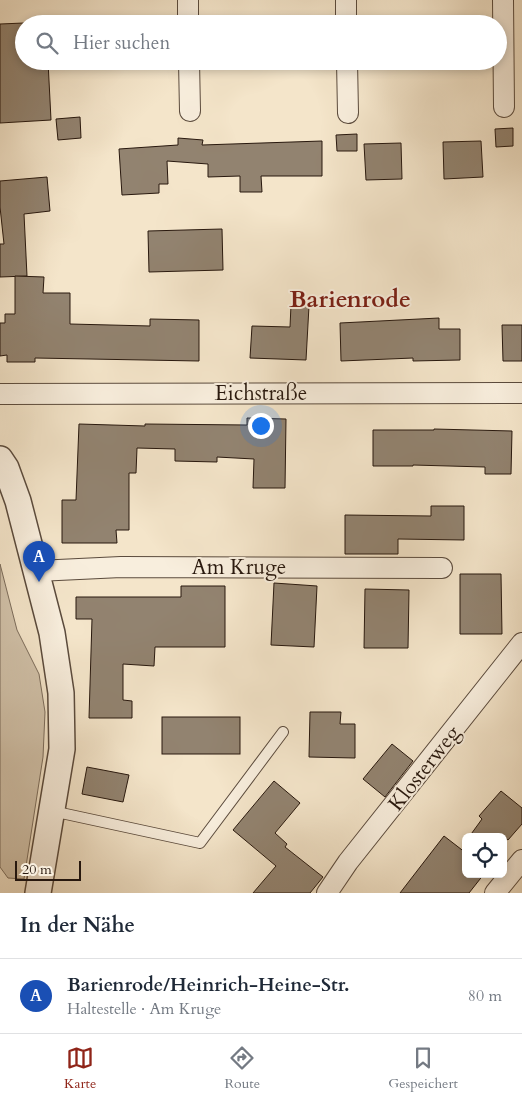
<!DOCTYPE html>
<html lang="de">
<meta charset="utf-8">
<style>
:root{--surface:#fff;--page:#f6f6f7;--text:#1f2937;--muted:#747a83;--line:#e0e1e3;--accent:#8f2418}
body{margin:0;font-family:Cardo,serif;background:var(--page);color:var(--text)}
.controls{position:absolute;right:15px;bottom:15px;display:grid;overflow:hidden;border-radius:8px;box-shadow:0 2px 8px #0003}
.controls button{width:45px;height:45px;display:grid;place-items:center;padding:0;border:0;border-bottom:1px solid var(--line);background:var(--surface);color:var(--text);font:25px sans-serif}
.scale{position:absolute;left:15px;bottom:12px;width:66px;box-sizing:border-box;padding-left:5px;border:2px solid #28180e;border-top:0;font-size:14px;line-height:18px;white-space:nowrap;color:#28180e;-webkit-text-stroke:4px #f8eedd;paint-order:stroke}
.you{position:absolute;left:260px;top:425px;width:18px;height:18px;margin:-12px;border:4px solid #fff;border-radius:50%;background:#1a73e8;box-shadow:0 0 0 8px #1a73e833}
.badge{display:grid;place-items:center;width:32px;height:32px;border-radius:50%;background:var(--accent);color:#fff;font-size:16px;font-weight:700}
.pin{position:absolute;translate:-50% -41px;filter:drop-shadow(0 1px 2px #0008)}
.pin::after{content:'';position:absolute;top:26px;width:18px;height:15px;background:inherit;clip-path:polygon(0 0,100% 0,50% 100%)}
.list{margin:0;padding:0;list-style:none}
h2{display:flex;justify-content:space-between;align-items:center;height:65px;margin:0;padding:0 20px;font-size:21px}
h2 small{font-size:16px;font-weight:400;color:var(--muted)}
.list li{display:grid;grid-template-columns:32px 1fr auto;gap:15px;align-items:center;box-sizing:border-box;height:75px;padding:0 20px;border-top:1px solid var(--line)}
.list b{display:block;font-size:19px;white-space:nowrap}
.list p{margin:0;font-size:16px;white-space:nowrap;color:var(--muted)}
.list em{font-size:16px;font-style:normal;color:var(--muted)}
.icon{flex:none;width:28px;height:28px;fill:none;stroke:currentColor;stroke-width:2;stroke-linecap:round;stroke-linejoin:round}
.map{position:relative;flex:none;width:522px;height:893px;overflow:hidden}
.search{position:absolute;background:var(--surface);box-shadow:0 2px 8px #0003;left:15px;right:15px;top:15px;height:55px;display:flex;align-items:center;gap:12px;box-sizing:border-box;padding:0 18px;border-radius:28px;color:var(--muted);font-size:19px}
.sheet{height:140px;background:var(--surface)}
nav{display:flex;justify-content:space-around;align-items:center;box-sizing:border-box;height:70px;border-top:1px solid var(--line);background:var(--surface);font-size:14px;color:var(--muted)}
nav a{display:grid;justify-items:center;gap:2px}
nav .on{color:var(--accent)}
.map>svg:first-child{display:block}
.green{fill:#d1c2aa;stroke:#7c6d5c}
.building{fill:#928370;stroke:#28180e}
.lines{fill:none;stroke-linecap:round;stroke-linejoin:round}
.service-casing{stroke:#5b4b3d;stroke-width:12}
.minor-casing{stroke:#5b4b3d;stroke-width:22}
.tertiary-casing{stroke:#5b4b3d;stroke-width:28}
.service{stroke:#f8eedd;stroke-width:10}
.minor{stroke:#f8eedd;stroke-width:20}
.tertiary{stroke:#f8eedd;stroke-width:25}
.labels{text-anchor:middle;stroke-width:4;stroke-linejoin:round;paint-order:stroke}
.street-label{font-size:21px;fill:#28180e;stroke:#f8eedd}
.quarter-label{font-size:24px;font-weight:bold;fill:#7a1f14;stroke:#f8eedd}
</style>
<div class="map">
<svg width="522" height="893" viewBox="0 0 522 893">
<rect width="100%" height="100%" fill="#f4e5ca"/>
<filter id="stains"><feTurbulence type="fractalNoise" baseFrequency=".004" numOctaves="4"/><feColorMatrix values="0 0 0 0 .2 0 0 0 0 .09 0 0 0 0 .02 0 0 0 .5 -.17"/></filter>
<radialGradient id="worn" r=".72"><stop offset=".6" stop-color="#630" stop-opacity="0"/><stop offset="1" stop-color="#630" stop-opacity=".3"/></radialGradient>
<path class="green" d="M0 564 17 630 39 674 45 712 43 757 24 879 8 878 0 867Z"/>
<g class="building">
<path d="M24 23V61H48L51 120 0 123V24Z"/>
<path d="M80 117 81 138 58 140 56 119Z"/>
<path d="M513 128V146L496 147 495 129Z"/>
<path d="M357 134V151H337L336 135Z"/>
<path d="M178 138 203 140 202 145 322 141V176H261L262 192H240V176L208 177V164L167 161 168 184H159V193L122 195 119 149 178 145Z"/>
<path d="M481 141 483 177 444 179 443 142Z"/>
<path d="M401 143 402 179 366 180 364 144Z"/>
<path d="M47 177 50 211 24 214 27 276 0 277V244H4L0 207V181Z"/>
<path d="M222 229 223 270 149 272 148 231Z"/>
<path d="M15 276 44 277 43 293H70V324L150 326V319L199 320V361L35 358V362H7V355L0 356V323H5V314H15Z"/>
<path d="M291 305 309 306 306 360 250 358 252 326 290 327Z"/>
<path d="M439 318V329H460V360L413 361V358L341 361 340 323Z"/>
<path d="M502 325H522V361H503Z"/>
<path d="M247 418 286 419 285 488H253L254 459 217 457V462L175 461V449L137 448 136 473H129V530H116L117 543H62V500H76L79 424 145 426V424L247 425Z"/>
<path d="M434 429 512 431 511 474H485V467L413 465V466H373V430H434Z"/>
<path d="M431 506H464V540L398 539V554H345V515L431 516Z"/>
<path d="M460 574H501L502 634H460Z"/>
<path d="M274 583 317 586 314 647 271 645Z"/>
<path d="M181 586H225V647H155L154 666 123 664V700L132 701V718H89L92 619H76V597H181Z"/>
<path d="M365 589 409 590 408 648H364Z"/>
<path d="M310 712H341L340 724H355V758L309 757Z"/>
<rect x="162" y="717" width="78" height="37"/>
<path d="M392 744 413 761 385 797 363 779Z"/>
<path d="M87 767 129 775 123 802 82 794Z"/>
<path d="M274 781 300 803 275 833 287 844 285 847 323 877 310 893H253L276 866 233 830Z"/>
<path d="M501 791 522 808V824L508 840 504 837H469L482 819 479 816Z"/>
<path d="M444 836 466 853V874H484L469 893H400Z"/>
</g>
<g class="lines">
<defs>
<path id="service" d="M52 811 200 843 283 732"/>
<g id="minor">
<path d="M188 0V24"/>
<path d="M346 0V24"/>
<path d="M503 0 504 107"/>
<path d="M189 61 190 111"/>
<path d="M347 61 348 113"/>
<path d="M0 394 522 393"/>
<path d="M37 571 121 567 442 568"/>
<path d="M327 893 348 862 522 643"/>
<path d="M495 893 522 860"/>
</g>
<path id="tertiary" d="M0 459 6 468 18 501 52 633 61 693 62 749 38 893"/>
</defs>
<use href="#service" class="service-casing"/>
<use href="#minor" class="minor-casing"/>
<use href="#tertiary" class="tertiary-casing"/>
<use href="#service" class="service"/>
<use href="#minor" class="minor"/>
<use href="#tertiary" class="tertiary"/>
</g>
<g class="labels">
<g class="street-label">
<text x="261" y="400">Eichstraße</text>
<text x="239" y="574">Am Kruge</text>
<text transform="translate(424 768) rotate(-52)" y="7">Klosterweg</text>
</g>
<g class="quarter-label">
<text x="350" y="307">Barienrode</text>
</g>
</g>
<rect width="100%" height="100%" filter="url(#stains)"/>
<rect width="100%" height="100%" fill="url(#worn)"/>
</svg>
<div class="controls">
<button><svg class="icon" aria-label="locate" viewBox="0 0 24 24"><circle cx="12" cy="12" r="6"/><path d="M12 2v4M12 18v4M2 12h4M18 12h4"/></svg></button>
</div>
<div class="scale">20 m</div>
<div class="you"></div>
<div class="pin badge" style="left:39px;top:582px;background:#1a4fb4">A</div>
<div class="search"><svg class="icon" aria-label="search" viewBox="0 0 24 24"><circle cx="10" cy="10" r="6"/><path d="M15 15l6 6"/></svg>Hier suchen</div>
</div>
<section class="sheet">
<h2>In der Nähe<small></small></h2>
<ul class="list">
<li><span class="badge" style="background:#1a4fb4">A</span><div><b>Barienrode/Heinrich-Heine-Str.</b><p>Haltestelle · Am Kruge</p></div><em>80 m</em></li>
</ul>
</section>
<nav>
<a class="on"><svg class="icon" aria-label="map" viewBox="0 0 24 24"><path d="M3 6l6-2 6 2 6-2v14l-6 2-6-2-6 2zM9 4v14M15 6v14"/></svg>Karte</a>
<a><svg class="icon" aria-label="directions" viewBox="0 0 24 24"><path d="M12 3l9 9-9 9-9-9zM9 14v-3h6M13 9l2 2-2 2"/></svg>Route</a>
<a><svg class="icon" aria-label="saved" viewBox="0 0 24 24"><path d="M7 4h10v16l-5-4-5 4z"/></svg>Gespeichert</a>
</nav>
